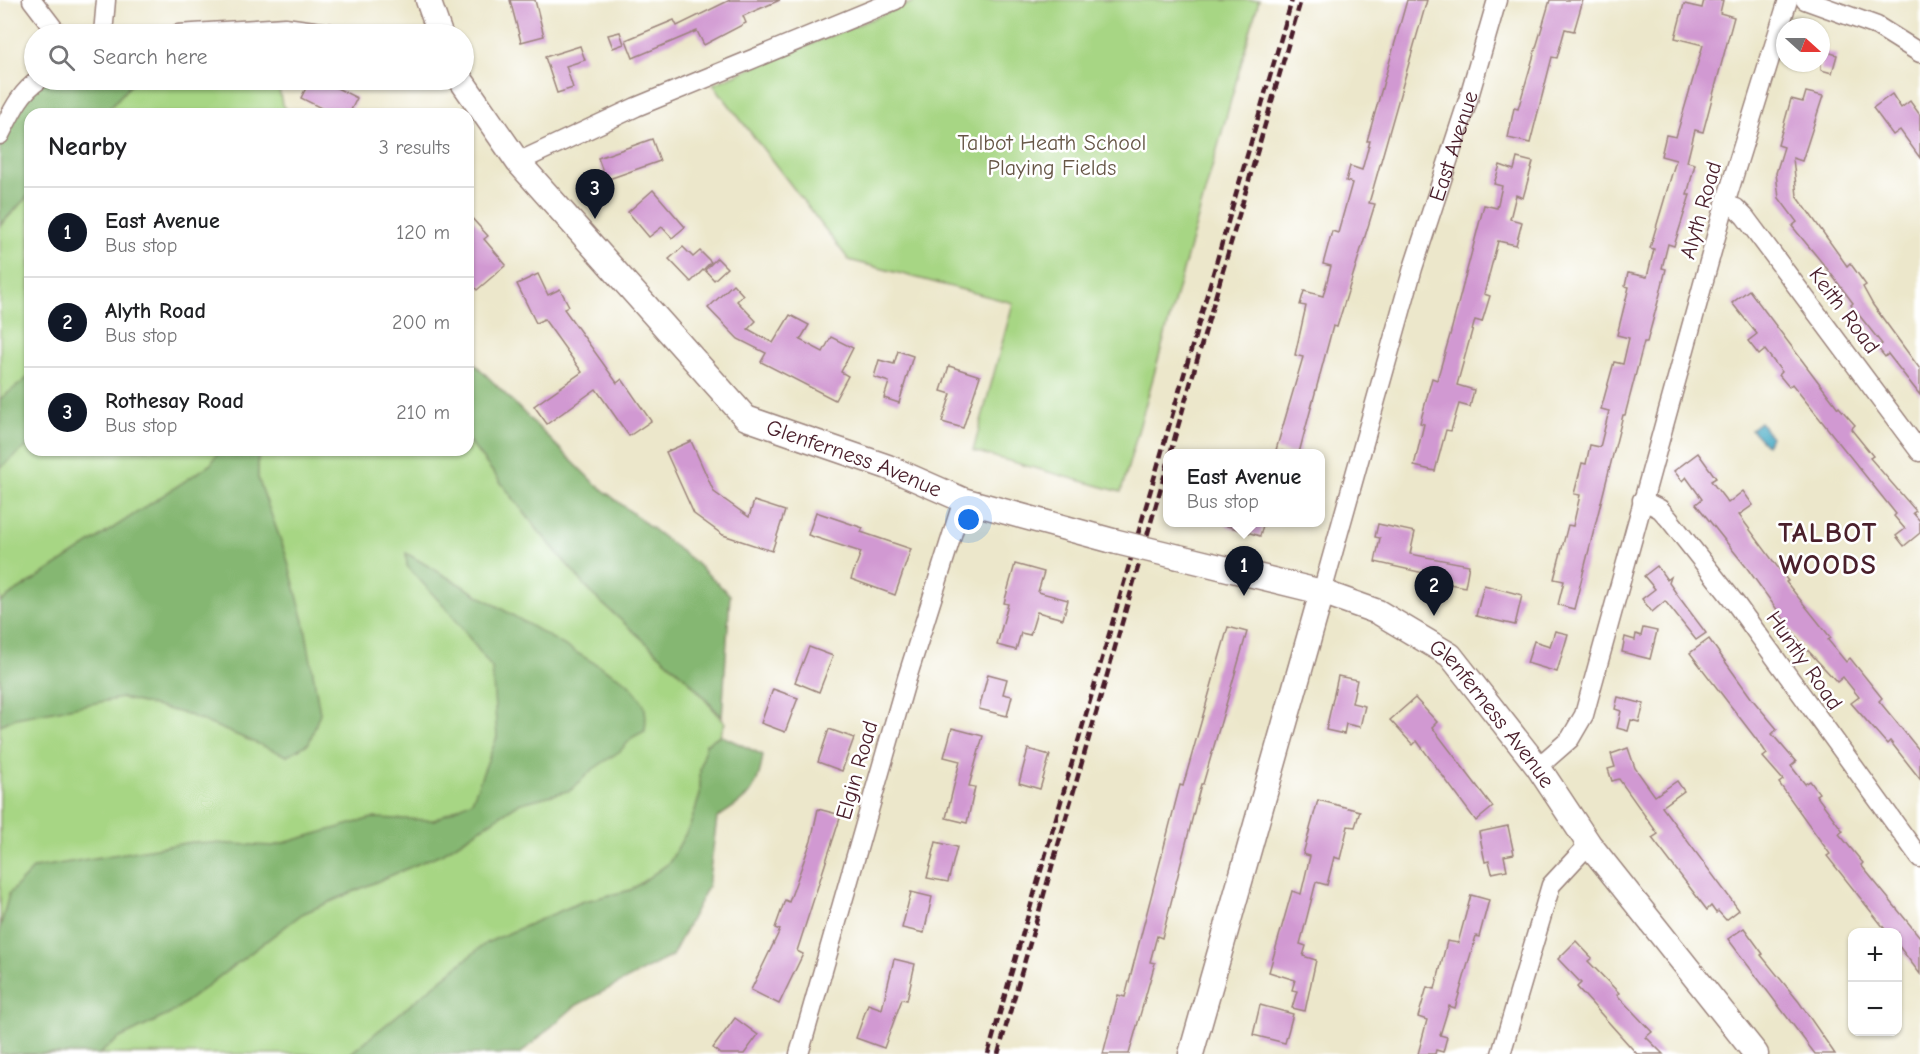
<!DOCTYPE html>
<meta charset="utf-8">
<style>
:root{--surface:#fff;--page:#f2f2f2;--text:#202124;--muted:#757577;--line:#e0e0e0;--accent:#111827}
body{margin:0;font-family:"Comic Neue",sans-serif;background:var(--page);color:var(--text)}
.controls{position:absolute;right:18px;bottom:18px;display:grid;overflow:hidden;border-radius:12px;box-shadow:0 2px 4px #0004}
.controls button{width:54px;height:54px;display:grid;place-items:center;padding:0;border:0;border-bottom:2px solid var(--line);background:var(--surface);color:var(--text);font:30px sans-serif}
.compass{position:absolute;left:1776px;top:18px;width:54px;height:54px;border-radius:50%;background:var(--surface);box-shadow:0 2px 4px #0004;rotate:111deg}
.you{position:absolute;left:969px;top:520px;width:21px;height:21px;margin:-15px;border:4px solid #fff;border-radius:50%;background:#1a73e8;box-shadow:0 0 0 9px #1a73e833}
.badge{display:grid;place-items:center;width:39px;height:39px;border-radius:50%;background:var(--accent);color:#fff;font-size:20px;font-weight:700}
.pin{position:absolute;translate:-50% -50px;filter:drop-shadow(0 2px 3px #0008)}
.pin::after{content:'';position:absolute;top:32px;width:21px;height:18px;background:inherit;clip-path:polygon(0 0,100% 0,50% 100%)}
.popup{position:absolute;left:1163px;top:449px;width:162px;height:78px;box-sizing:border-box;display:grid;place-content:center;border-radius:12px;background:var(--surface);filter:drop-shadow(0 2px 4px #0005);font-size:20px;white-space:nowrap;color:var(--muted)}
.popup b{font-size:22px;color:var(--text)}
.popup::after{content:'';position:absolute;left:50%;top:100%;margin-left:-12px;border:12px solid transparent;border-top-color:var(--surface)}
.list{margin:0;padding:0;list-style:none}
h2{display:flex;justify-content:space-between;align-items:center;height:78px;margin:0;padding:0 24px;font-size:26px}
h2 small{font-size:20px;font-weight:400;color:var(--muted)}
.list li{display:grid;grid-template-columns:39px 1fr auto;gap:18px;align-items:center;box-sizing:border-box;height:90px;padding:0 24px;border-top:2px solid var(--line)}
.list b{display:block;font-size:22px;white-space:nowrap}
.list p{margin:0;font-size:20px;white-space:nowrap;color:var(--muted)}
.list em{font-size:20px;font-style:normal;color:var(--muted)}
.icon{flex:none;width:33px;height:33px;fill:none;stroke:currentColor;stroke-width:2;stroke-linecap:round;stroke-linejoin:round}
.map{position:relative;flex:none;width:1920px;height:1054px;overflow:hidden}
.search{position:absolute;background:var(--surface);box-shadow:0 2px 4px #0004;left:24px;top:24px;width:450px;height:66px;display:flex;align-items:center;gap:15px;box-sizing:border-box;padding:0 21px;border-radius:33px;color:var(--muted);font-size:22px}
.panel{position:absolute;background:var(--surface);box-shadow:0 2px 4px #0004;left:24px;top:108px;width:450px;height:348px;border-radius:18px}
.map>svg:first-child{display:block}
.green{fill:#a7d684;stroke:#787a58;stroke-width:1.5}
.forest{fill:#85b772;stroke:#686b4e;stroke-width:1.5}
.water{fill:#43a8c3;stroke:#466477;stroke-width:1.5}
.building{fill:#d199d2}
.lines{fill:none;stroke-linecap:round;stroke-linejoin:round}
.minor-casing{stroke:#9b837b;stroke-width:21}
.tertiary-casing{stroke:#9b837b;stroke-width:27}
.minor{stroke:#fff;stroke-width:18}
.tertiary{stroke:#fff;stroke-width:24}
.rail{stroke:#4a1f2b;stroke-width:4.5;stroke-dasharray:9 4.5;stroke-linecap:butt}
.tertiary-bridge-casing{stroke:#9b837b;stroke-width:27;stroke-linecap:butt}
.tertiary-bridge{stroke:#fff;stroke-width:24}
.labels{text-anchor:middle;stroke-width:5;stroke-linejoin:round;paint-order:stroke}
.park-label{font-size:22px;fill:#665646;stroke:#fff}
.street-label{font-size:22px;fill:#4a1f2b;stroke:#fff}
.district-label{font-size:28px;font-weight:bold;letter-spacing:1.5px;fill:#4a1f2b;stroke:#fff}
</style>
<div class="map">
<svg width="1920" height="1054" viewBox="0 0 1920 1054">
<rect width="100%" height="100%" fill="#fff"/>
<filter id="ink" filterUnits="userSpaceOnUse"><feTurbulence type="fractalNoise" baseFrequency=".0167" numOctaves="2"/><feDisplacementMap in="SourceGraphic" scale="12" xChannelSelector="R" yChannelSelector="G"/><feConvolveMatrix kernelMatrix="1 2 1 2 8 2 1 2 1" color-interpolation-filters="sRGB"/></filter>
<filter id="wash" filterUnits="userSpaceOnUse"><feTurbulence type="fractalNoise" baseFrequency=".008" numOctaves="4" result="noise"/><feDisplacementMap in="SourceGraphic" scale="24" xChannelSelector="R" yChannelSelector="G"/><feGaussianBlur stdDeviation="1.35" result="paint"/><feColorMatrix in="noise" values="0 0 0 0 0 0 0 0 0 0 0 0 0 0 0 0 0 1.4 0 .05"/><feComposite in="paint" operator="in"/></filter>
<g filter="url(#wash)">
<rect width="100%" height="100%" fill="#ece7cb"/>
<g class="green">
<path d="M918 0H1259L1121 492 973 451 1013 303 849 260 713 84Z"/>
<path d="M135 80H277L282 104 289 114H104Z"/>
<path d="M30 194V450H468V440L537 529 594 596 689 681 725 723 720 735 706 744 700 770V795L690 826 669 863 631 890 581 902 416 1001 350 1054H0V226Z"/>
</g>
<g class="forest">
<path d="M39 80H135L104 114H30V194L0 225V135Z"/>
<path d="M468 357 593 482 696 563 730 595 722 717 689 681 594 596 537 529 468 440Z"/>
<path d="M30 376V444L0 468V399Z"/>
<path d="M219 450H258V478L286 555 304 621 320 713 309 743 287 756 186 714 122 698 16 718 0 725V602L211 464Z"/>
<path d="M406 553 627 682C644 701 648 705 645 731L633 737 620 751 592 770 571 790 518 804 443 853 302 914 170 1014 120 1038 99 1054H0V928L9 894 34 868 192 842 273 846 372 818 434 820 472 801 497 737 492 668 451 614 407 566Z"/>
<path d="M720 735 763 755C758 793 748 797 717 818L708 886 672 956 575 1006 520 1054H350L486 943 581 902 631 890 669 863 690 826 700 795V770L706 744Z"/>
</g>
<path class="water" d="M1760 422 1771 437 1766 445 1751 429Z"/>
<g id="blocks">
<g class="building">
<path d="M510 0H535L544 36 521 42Z"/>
<path d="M730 0H780L743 16 746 23 704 45 697 31 633 58 626 40 674 20 677 26Z"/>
<path d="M1407 0H1427L1369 203 1375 204 1337 327 1333 326 1299 453H1290L1276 450 1303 357 1295 355 1306 306 1300 305 1304 291 1323 296 1331 266 1323 264 1332 231 1338 233 1352 183 1346 181 1350 166 1362 170 1370 141H1367Z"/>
<path d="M1550 0H1583L1574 31 1565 29 1557 58 1552 57 1530 143 1508 138 1514 108 1518 109Z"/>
<path d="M1704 0H1723L1720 13 1734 17 1703 132 1695 130 1687 162 1695 164 1687 195H1690L1674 246 1668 244 1662 268 1666 269 1660 294 1647 342H1644L1625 415H1623L1574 609 1558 605 1564 581 1554 579 1568 525 1573 526 1580 495 1574 494 1582 463 1586 464 1590 445 1600 447 1609 411 1601 409 1614 362 1623 364 1629 338 1617 335 1629 287 1625 286 1628 273 1647 277 1654 249 1650 248 1676 160 1661 156 1666 135 1676 137 1703 45 1675 38 1684 4 1702 8Z"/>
<path d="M620 32 624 44 613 48 608 35Z"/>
<path d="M580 46 585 60 566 66 573 88 557 93 545 57Z"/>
<path d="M1821 50 1837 55 1832 73 1821 70Z"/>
<path d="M310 80H321L357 98 349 114H333L301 98Z"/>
<path d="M1806 92 1823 96 1802 161 1793 158 1797 196 1847 266 1850 263 1866 285 1863 287 1873 305 1920 369V395L1888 354 1885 357 1877 347 1882 344 1851 305 1853 303 1828 270 1792 226 1797 222 1779 198 1776 173 1784 147 1778 145 1791 99 1803 102Z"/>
<path d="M1892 94 1901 108 1910 101 1920 115V158L1900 130 1893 135 1873 108Z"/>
<path d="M652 139 660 161 606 180 598 158Z"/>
<path d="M1517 158 1533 162 1523 198 1516 195 1510 219 1522 222 1516 245 1498 241 1484 294 1490 296 1482 322 1475 320 1457 385 1474 390 1470 407 1459 404 1451 431 1446 430 1435 471 1414 466 1424 424 1420 423 1432 378 1437 380 1450 335 1484 205 1497 208 1502 186 1494 184 1500 165 1514 170Z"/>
<path d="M653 190 685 227 672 238 662 227 649 237 628 212Z"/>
<path d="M468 214 488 236 484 239 506 265 477 290 468 279Z"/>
<path d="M683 247 693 257 700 251 711 262 691 282 669 259Z"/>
<path d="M717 258 727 268 714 280 705 270Z"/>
<path d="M538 274 548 295 560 289 569 306 564 309 617 383 622 379 651 421 629 436 596 389 547 424 534 406 582 372 544 319 536 323 517 284Z"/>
<path d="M733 284 743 295 737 301 756 321 748 329 773 343 790 315 809 325 800 340 823 352 831 337 853 348 841 372 848 376 835 400 761 362 766 353 738 339 708 308Z"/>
<path d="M1749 290 1838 408 1839 407 1855 425 1851 429 1873 456 1870 458 1916 511 1913 513 1920 521V533L1904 546 1896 536 1905 529 1894 516 1896 514 1792 384 1789 387 1779 375 1782 372 1765 350 1759 355 1748 341 1757 334 1732 303Z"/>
<path d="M898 351 913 356 899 403 884 398 889 382 874 377 879 360 894 364Z"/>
<path d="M949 366 980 376 963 428 942 422 951 394 941 391Z"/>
<path d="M691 441 714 492 749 517 754 501 785 511 772 551 723 535 694 514 666 452Z"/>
<path d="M1698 453 1716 478 1711 481 1728 503 1743 491 1753 505 1739 515 1788 581 1786 582 1831 638 1828 640 1846 662 1850 658 1882 698 1879 701 1920 751V779L1890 741 1887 744 1851 703 1859 697 1843 677 1837 682 1801 643 1747 568 1696 504 1702 499 1686 477 1682 481 1674 471Z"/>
<path d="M816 512 863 528 861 532 911 549 895 595 851 579 861 552 808 535Z"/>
<path d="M1227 522H1264L1260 536 1227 526Z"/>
<path d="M1378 524 1415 532 1410 554 1469 565 1465 587 1427 580 1428 574 1375 562 1380 538 1375 537Z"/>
<path d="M1015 564 1044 572 1038 592 1068 600 1063 619 1037 612 1030 635 1021 633 1016 650 997 645 1008 604 1004 603Z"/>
<path d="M1657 566 1667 580 1671 577 1669 583 1676 593 1706 633 1696 640 1665 601 1652 612 1642 599 1655 589 1644 576Z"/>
<path d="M1484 585 1522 595 1515 625 1476 616Z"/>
<path d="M1228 627 1247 632 1203 784H1201L1162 938 1157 936 1150 962 1155 963 1129 1054H1103L1118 995 1125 997 1180 785 1183 786Z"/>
<path d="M1643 628 1657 631 1650 659 1622 652 1625 637 1635 640 1636 634 1641 636Z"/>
<path d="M1555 631 1568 634 1557 672 1527 663 1534 641 1550 646Z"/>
<path d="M1709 639 1752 699 1777 729 1772 734 1796 762 1791 766 1805 784 1810 781 1819 793 1816 795 1843 831 1839 834 1863 863 1861 865 1920 937V974L1898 945V933H1888L1827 856 1830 854 1779 783 1783 780 1763 757 1767 754 1763 748 1690 653Z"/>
<path d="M809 647 833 656 819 692 795 682Z"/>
<path d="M988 674 1007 679 1003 694 1012 696 1007 716 979 709Z"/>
<path d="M1338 676 1357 680 1352 703 1365 706 1360 727 1346 724 1344 734 1326 730Z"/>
<path d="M773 689 798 698 785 732 761 723Z"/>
<path d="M1618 697 1644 704 1639 722 1631 720 1628 731 1617 728 1621 711 1615 709Z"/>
<path d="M1415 698 1437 722 1432 727 1493 807 1476 821 1417 741 1413 745 1390 720Z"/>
<path d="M952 728 983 736 969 786 975 787 967 823 946 818 960 761 944 757Z"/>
<path d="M829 729 854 738 842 771 818 762Z"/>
<path d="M1628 748 1635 768 1655 796 1677 781 1684 791 1662 807 1739 910 1726 920 1718 911 1716 913 1711 906 1707 910 1652 838 1658 834 1619 779 1612 781 1608 769 1615 767 1611 754Z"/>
<path d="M1028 749 1050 755 1040 789 1019 783Z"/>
<path d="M1318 800 1360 811 1355 827 1348 826 1340 859 1334 857 1327 885 1316 882 1300 944 1306 946 1303 956 1316 960 1305 1011 1292 1008 1297 991 1292 990 1295 980 1269 972 1292 891 1301 894 1310 856 1303 854Z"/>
<path d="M818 809 841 815 797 951 803 954 779 1004 751 990 780 930 775 928 785 900 789 902 811 841Z"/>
<path d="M1508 826 1514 854 1504 856 1507 870 1492 873 1489 861 1485 862 1479 832Z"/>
<path d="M936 842 957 847 948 882 927 878Z"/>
<path d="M911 892 932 897 924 933 902 928Z"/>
<path d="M1471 895 1489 900 1479 937 1476 936 1455 1008 1449 1006 1440 1035 1447 1037 1443 1052 1436 1050 1435 1054H1418L1427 1020 1418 1017 1427 987 1435 989 1447 941 1458 943Z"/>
<path d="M1744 928 1763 954 1761 955 1799 1002 1835 1054H1815L1728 939Z"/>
<path d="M1576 941 1592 958 1588 961 1619 993 1617 995 1652 1032 1646 1037 1663 1054H1637L1577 987 1581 983 1558 959Z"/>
<path d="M894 959 915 964 907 1000 902 999 884 1048 856 1038 868 1004 882 1009Z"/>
<path d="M1260 1005 1293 1014 1285 1043 1253 1035Z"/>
<path d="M735 1018 758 1035 744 1054H720L713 1048Z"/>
</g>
</g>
</g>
<g filter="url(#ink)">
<use href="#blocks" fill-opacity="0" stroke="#9b837b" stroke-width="1.5"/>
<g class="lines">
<defs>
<g id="minor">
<path d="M32 0 58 34"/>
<path d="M1805 0 1877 26 1920 53"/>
<path d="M103 34 106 0"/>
<path d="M178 34 285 27 336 34"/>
<path d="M0 135C11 114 19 93 39 80"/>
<path d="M518 162 636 107 896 0"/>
<path d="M1725 204 1736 208 1745 217 1920 452"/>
<path d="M1642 500 1660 509 1669 519 1736 604 1920 858"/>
<path id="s1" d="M1322 592 1413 268 1468 100 1497 0"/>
<path d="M1538 767 1570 739 1584 715 1725 204 1788 0"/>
<path d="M799 1054 907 678 963 500"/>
<path d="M1501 1054 1551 885 1589 844"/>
</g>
<g id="tertiary">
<path d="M428 0 440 34"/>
<path id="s2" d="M461 80 518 162 746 418 888 467 963 500 1113 541"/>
<path id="s3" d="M1179 557 1322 592 1378 612 1450 655 1538 767 1589 844 1756 1054"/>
<path d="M1191 1054 1322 592"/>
</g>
</defs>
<use href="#minor" class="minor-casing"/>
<use href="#tertiary" class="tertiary-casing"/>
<use href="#minor" class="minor"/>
<use href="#tertiary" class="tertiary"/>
<g class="rail">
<path d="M1170 454 1301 0"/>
<path d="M988 1054 1292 0"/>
<path d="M998 1054 1168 463"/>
</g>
<defs>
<path id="tertiary-bridge" d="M1113 541 1179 557"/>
</defs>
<use href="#tertiary-bridge" class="tertiary-bridge-casing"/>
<use href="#tertiary-bridge" class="tertiary-bridge"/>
</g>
</g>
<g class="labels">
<g class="park-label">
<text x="1052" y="150">Talbot Heath School<tspan x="1052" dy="25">Playing Fields</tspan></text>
</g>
<g class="street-label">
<text dy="8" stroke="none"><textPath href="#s1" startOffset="465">East Avenue</textPath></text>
<text transform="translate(1700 210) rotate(-74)" y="8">Alyth Road</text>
<text transform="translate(1845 310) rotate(53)" y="8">Keith Road</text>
<text dy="8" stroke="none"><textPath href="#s2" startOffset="558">Glenferness Avenue</textPath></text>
<text transform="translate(1805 660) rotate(55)" y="8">Huntly Road</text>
<text dy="8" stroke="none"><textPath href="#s3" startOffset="362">Glenferness Avenue</textPath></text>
<text transform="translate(856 770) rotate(-74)" y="8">Elgin Road</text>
</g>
<g class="district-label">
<text x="1828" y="542">TALBOT<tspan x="1828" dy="32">WOODS</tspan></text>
</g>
</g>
</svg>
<div class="controls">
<button>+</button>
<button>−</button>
</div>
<svg class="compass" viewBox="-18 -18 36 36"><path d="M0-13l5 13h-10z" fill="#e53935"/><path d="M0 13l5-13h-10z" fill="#757577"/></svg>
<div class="you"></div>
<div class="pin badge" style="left:1244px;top:596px">1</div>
<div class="popup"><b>East Avenue</b>Bus stop</div>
<div class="pin badge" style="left:1434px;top:616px">2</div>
<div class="pin badge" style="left:595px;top:219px">3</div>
<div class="search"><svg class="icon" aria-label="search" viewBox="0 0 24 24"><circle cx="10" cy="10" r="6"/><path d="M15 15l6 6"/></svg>Search here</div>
<section class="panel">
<h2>Nearby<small>3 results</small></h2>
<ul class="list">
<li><span class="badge">1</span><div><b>East Avenue</b><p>Bus stop</p></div><em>120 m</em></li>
<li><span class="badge">2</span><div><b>Alyth Road</b><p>Bus stop</p></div><em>200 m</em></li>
<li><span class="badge">3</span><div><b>Rothesay Road</b><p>Bus stop</p></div><em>210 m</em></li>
</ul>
</section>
</div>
